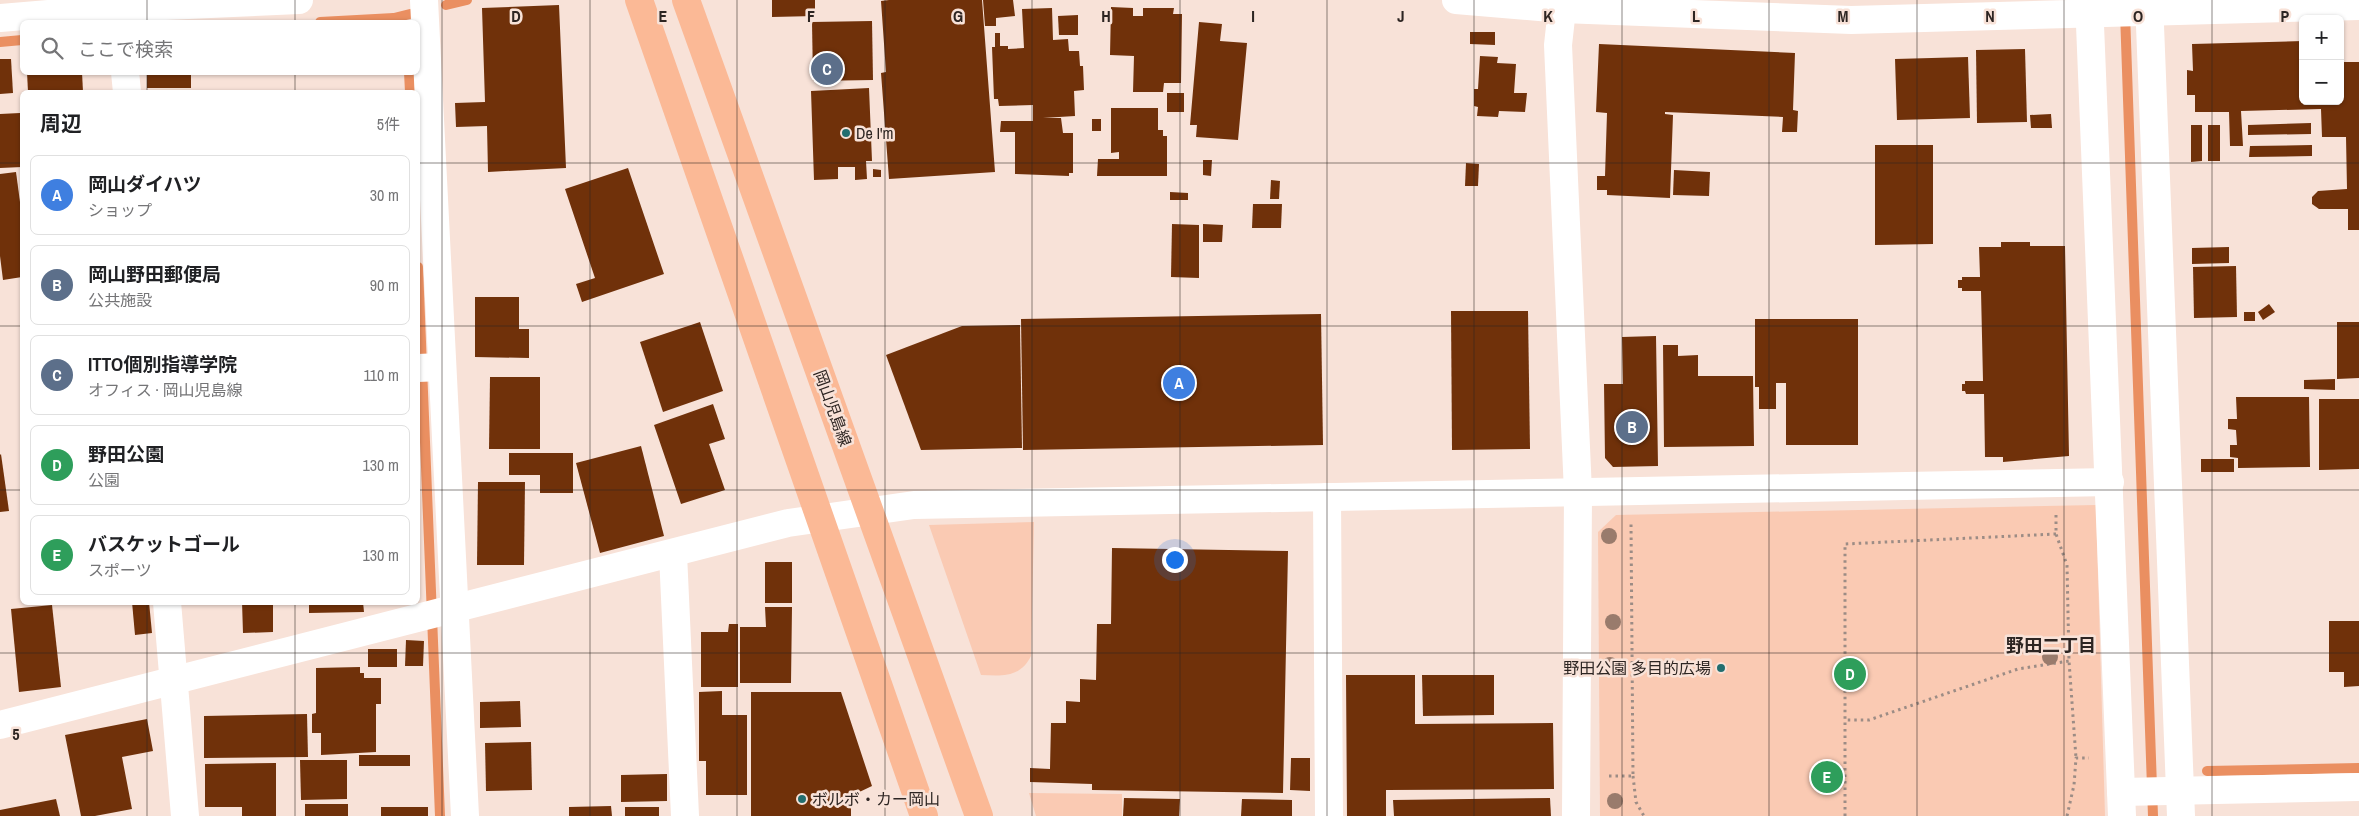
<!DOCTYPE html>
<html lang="ja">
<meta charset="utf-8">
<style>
:root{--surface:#fff;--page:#f2f2f2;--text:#202124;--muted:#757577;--line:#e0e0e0;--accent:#0f766e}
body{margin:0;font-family:"Archivo Narrow","Noto Sans JP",sans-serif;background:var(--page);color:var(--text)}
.controls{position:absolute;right:15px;top:15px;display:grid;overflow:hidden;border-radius:8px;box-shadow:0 1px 4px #0004}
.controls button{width:45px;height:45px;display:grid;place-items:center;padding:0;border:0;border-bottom:1px solid var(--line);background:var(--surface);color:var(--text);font:25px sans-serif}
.you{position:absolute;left:1174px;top:559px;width:18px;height:18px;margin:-12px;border:4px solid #fff;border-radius:50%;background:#1a73e8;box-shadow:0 0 0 8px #1a73e833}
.badge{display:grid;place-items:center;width:32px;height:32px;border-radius:50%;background:var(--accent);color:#fff;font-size:16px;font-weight:700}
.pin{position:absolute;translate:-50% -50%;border:2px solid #fff;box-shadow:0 1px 5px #0006}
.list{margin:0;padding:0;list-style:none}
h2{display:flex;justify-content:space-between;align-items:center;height:65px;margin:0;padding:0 20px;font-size:21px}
h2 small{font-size:16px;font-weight:400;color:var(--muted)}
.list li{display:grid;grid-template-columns:32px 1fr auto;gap:15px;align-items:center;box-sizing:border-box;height:80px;margin:0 10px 10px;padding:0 10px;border:1px solid var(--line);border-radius:8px}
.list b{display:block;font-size:19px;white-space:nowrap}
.list p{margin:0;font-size:16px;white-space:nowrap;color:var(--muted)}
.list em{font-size:16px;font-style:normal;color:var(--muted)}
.icon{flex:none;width:28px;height:28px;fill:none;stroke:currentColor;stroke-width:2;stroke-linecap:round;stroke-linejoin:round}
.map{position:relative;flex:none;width:2359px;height:816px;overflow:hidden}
.search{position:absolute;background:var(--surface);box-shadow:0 1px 4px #0004;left:20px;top:20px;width:400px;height:55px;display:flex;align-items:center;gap:12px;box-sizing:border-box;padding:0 18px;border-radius:8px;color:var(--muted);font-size:19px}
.panel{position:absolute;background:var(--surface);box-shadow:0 1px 4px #0004;left:20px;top:90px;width:400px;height:515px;border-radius:8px}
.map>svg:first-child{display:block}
.green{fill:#facab3}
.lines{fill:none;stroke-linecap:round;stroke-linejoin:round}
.stream{stroke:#ea8f61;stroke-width:10}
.building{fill:#70310a}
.path{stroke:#9c8c85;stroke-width:3;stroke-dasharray:2.5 4;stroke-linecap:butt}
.minor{stroke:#fff;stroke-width:28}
.major{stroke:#fbb996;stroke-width:28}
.tree{fill:#997b6c}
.grid{fill:none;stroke:#2d2522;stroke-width:1;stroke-opacity:0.55}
.poi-dot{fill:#226e6f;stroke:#f8e2d8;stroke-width:2}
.labels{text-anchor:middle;stroke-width:5;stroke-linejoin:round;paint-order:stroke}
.poi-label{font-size:16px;fill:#2d2522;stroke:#f8e2d8;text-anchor:start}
.street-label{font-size:16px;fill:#2d2522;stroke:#f8e2d8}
.neighbourhood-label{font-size:18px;font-weight:bold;fill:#2d2522;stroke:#f8e2d8}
.grid-label{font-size:16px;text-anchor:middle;font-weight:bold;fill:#2d2522;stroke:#f8e2d8;stroke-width:5;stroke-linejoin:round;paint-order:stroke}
</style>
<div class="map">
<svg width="2359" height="816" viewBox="0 0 2359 816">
<rect width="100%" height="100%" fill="#f8e2d8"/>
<g class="green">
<path d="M2096 505 2105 816H1600L1598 532 1616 515Z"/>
<path d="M1034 522 1031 656C1020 678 1002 676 981 675L929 525Z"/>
<path d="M1029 793 1122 794V816H1036Z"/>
</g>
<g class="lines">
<g class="stream">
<path d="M446 5 467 0"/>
<path d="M2125 13 2153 816"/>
<path d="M394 18 410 14"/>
<path d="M320 22 394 18 400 22"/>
<path d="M0 42 22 40"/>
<path d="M409 72 410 92"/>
<path d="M418 267 440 816"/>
<path d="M2207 771 2359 768"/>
</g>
</g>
<g class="building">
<path d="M772 0H815V16L772 17Z"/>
<path d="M889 0H982L995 172 889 179 881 73 886 72 881 1Z"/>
<path d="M983 0H1013L1015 16 996 18V26H985Z"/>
<path d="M559 5 566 168 488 172 487 126 456 127 455 103 485 102 482 8Z"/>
<path d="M1111 7 1133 8V16H1143V8H1174L1173 14H1182L1181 83H1164L1163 92H1133L1134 56 1110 55Z"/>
<path d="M1052 8 1053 40 1068 39 1069 51H1079L1080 66H1083L1084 90 1074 91 1075 116 1043 118H1061L1063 133H1073V173H1069V176L1015 174V132H1000L1001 121H1033V105L999 106 998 99H994L992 47H995V33H1000V46H1008V49L1024 48 1022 9Z"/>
<path d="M1078 15V35H1059L1058 16Z"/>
<path d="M872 21 873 80 813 81 812 22Z"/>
<path d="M1199 22 1222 24 1220 41 1247 43 1238 140 1196 137 1197 125H1190Z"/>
<path d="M1470 32H1495V45L1470 44Z"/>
<path d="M2303 41V101H2340V84H2343L2342 62H2359V230H2348V209H2319L2312 204V197L2318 191 2347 189 2346 137H2322L2321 109 2241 111 2243 146H2230L2229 112H2195V95H2187V70L2193 71 2192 44Z"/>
<path d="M1599 44 1795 53 1793 110 1798 111 1797 132H1782L1783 117 1665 112V114L1673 115 1670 198 1607 195V190H1597V176H1605L1607 113 1596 112Z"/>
<path d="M2025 49 2027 122 1977 123 1976 50Z"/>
<path d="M1480 56 1498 57 1497 63 1516 64 1514 93H1527L1525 112 1499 111 1498 117 1477 116 1478 107 1474 106V89H1478Z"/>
<path d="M1968 57 1970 118 1897 120 1895 59Z"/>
<path d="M0 59H11L13 93 0 94Z"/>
<path d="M27 72H82L83 92H28Z"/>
<rect x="147" y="72" width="44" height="16"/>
<path d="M869 88 872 161H866L867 179 855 180V167H838V179L814 180 811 91Z"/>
<path d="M198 90V92H168V91Z"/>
<rect x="1167" y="93" width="17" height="19"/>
<path d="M1111 108H1158V130H1163V136H1167V176H1097L1098 159H1119V152L1111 153Z"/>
<path d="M20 113 22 167 0 168V114Z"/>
<path d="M2051 114 2052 128H2031L2030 115Z"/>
<rect x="1092" y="119" width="9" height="12"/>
<path d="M2311 123V134L2248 135V125Z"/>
<path d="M2191 125H2202V161L2191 162Z"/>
<rect x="2208" y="125" width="12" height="36"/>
<path d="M1875 145H1933V244L1875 245Z"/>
<path d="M2312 145V156L2249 157 2250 146Z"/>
<path d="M1203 160H1212L1211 176 1203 175Z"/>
<path d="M1466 163 1479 164 1478 186H1465Z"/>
<path d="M628 168 664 274 582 302 576 284 595 278 565 189Z"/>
<path d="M873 169 881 170V177H873Z"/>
<path d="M1674 170 1710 172 1709 196 1673 195Z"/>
<path d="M16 172 22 217V277L3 280 0 256V174Z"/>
<path d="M1271 180 1280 181 1279 199H1270Z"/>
<path d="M1170 192 1188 193V200H1170Z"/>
<path d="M1253 204H1282L1281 228H1252Z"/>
<path d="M1172 224 1199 225V278L1171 277Z"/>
<path d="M1203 224 1223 225 1222 242H1203Z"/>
<path d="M2001 242H2030V246H2065L2069 456 2003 462V457H1985L1984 394H1966L1965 391H1962V384H1965V381H1983L1981 291H1962V288H1958V280H1962V277H1980L1979 247H2001Z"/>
<path d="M2229 247V263L2192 264V248Z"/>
<path d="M2236 266 2237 317 2194 318 2193 267Z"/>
<path d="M475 297H519V329H529V358L475 357Z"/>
<path d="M2269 304 2275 312 2263 320 2258 312Z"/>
<path d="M1451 311H1528L1530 449 1452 450Z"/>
<rect x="2244" y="312" width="11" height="9"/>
<path d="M1321 314 1323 445 1023 450 1021 319Z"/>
<path d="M1755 319H1858V445H1786V383H1776V409H1759V387H1755Z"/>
<path d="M700 322 723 391 663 412 640 342Z"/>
<path d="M2337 322H2359V378L2337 379Z"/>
<path d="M1020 325 1022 448 921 450 886 355 962 326Z"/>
<path d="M1656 336 1658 466 1613 467 1605 458 1604 384H1623L1622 337Z"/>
<path d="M1663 345H1678V356L1698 355V376H1753L1754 446 1664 447Z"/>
<path d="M490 377H540V449H489Z"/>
<path d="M2335 379V390L2304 389V380Z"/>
<path d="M2236 397H2309L2310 467 2238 468V458L2230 457V445H2237L2236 430 2228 429V419H2237Z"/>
<path d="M2319 399H2359V469L2319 470Z"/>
<path d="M713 404 725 439 709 444 725 490 681 504 654 425Z"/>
<path d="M641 446 664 536 600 553 576 463Z"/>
<path d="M509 453H573V493H540V475H509Z"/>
<path d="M1 454 9 511 0 512V455Z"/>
<rect x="2201" y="459" width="33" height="13"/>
<path d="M478 482H525L524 565H477Z"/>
<path d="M1112 548 1288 551 1283 793 1092 790V784L1030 782V768L1050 769 1051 723H1066V701L1080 702V679L1096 680 1097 624H1111Z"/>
<rect x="765" y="562" width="27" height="41"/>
<path d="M132 602H149L152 633 135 635Z"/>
<path d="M242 602H273V632L243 633Z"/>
<path d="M309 602H363L364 612 309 613Z"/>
<path d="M52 605 61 687 19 692 11 609Z"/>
<path d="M765 607H792L791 683H740V627H766Z"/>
<path d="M2329 621H2359V686L2344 687V672H2329Z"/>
<path d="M729 624H738V687H701V632H728Z"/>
<path d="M406 640 424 641 423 666H405Z"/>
<rect x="368" y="649" width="29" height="18"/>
<path d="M360 667V673H364V678H381V704H376V752L321 755V733H312V714L316 713V668Z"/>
<path d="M1346 675H1415V724L1553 723 1554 789 1386 790V816H1347Z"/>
<path d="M1422 675H1494V715L1423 716Z"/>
<path d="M722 691V715H747V795H706V761H699V692Z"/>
<path d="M751 692H841L872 786 851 796V816H751Z"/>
<path d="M520 701 521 727 480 728V702Z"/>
<path d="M307 714 308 757 204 758V716Z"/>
<path d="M147 719 153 751 122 757 132 809 95 816H81L65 735Z"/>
<path d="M531 742 532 790 486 791 485 743Z"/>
<rect x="359" y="755" width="51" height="11"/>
<path d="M1291 758H1310V791L1290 790Z"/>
<path d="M300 760H347V799L301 800Z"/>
<path d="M276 763V816H242V807H205V764Z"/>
<path d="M667 774V801L621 802V775Z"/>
<path d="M1124 798 1180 799 1179 816H1123Z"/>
<path d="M1550 798 1551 816H1394L1393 800Z"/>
<path d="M56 799 60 816H0V810Z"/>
<path d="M1242 799 1292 800V816H1241Z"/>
<rect x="305" y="804" width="43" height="12"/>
<path d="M611 806 612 816H569V807Z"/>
<rect x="381" y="807" width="47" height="9"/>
<rect x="625" y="807" width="34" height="9"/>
</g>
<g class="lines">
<g class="path">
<path d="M2056 515V534L2067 565 2069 661 2076 758"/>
<path d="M2056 534 1845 544V720H1869L2018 669 2069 661"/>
<path d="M1609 776H1633L1631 523"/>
<path d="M1633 776 1636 802 1644 816"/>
<path d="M1845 816V720"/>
<path d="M2067 816 2074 785 2076 758H2089"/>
</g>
<g class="minor">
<path d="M424 0 465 816"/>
<path d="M1456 0 1562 9 1851 20 2359 6"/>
<path d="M1563 0 1558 45 1578 492 1576 816"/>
<path d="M2089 0 2122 816"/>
<path d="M2149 0 2181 816"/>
<path d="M0 18 120 8 299 0"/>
<path d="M125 72 127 92"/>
<path d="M418 368 441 367"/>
<path d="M1327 497 1329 816"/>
<path d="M673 554 685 816"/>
<path d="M167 602 185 816"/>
<path d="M0 725 788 523 914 505 2110 482"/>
<path d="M2121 792 2359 787"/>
</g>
<g class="major">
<path d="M639 0 924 816"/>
<path d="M686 0 979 816"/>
</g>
</g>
<g class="tree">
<circle cx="1609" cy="536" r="8"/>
<circle cx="1613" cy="622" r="8"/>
<circle cx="2050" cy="657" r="8"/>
<circle cx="1610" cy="665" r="8"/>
<circle cx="1615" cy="801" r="8"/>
</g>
<path class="grid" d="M147 0V22M295 0V22M442 0V816M590 0V816M737 0V816M885 0V816M1032 0V816M1180 0V816M1327 0V816M1474 0V816M1622 0V816M1769 0V816M1917 0V816M2064 0V816M2212 0V816M147 72V92M295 72V92M0 163H22M418 163H2359M0 326H22M418 326H2359M0 490H22M418 490H2359M147 602V816M295 602V816M0 653H2359"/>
<g class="poi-dot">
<circle cx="846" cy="133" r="5"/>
<circle cx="1721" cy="668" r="5"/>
<circle cx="802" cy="799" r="5"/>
</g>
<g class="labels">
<g class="poi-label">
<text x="856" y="139">De I'm</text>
<text x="1711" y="674" text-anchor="end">野田公園 多目的広場</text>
<text x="812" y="805">ボルボ・カー岡山</text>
</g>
<g class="street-label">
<text transform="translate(833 408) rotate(70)" y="6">岡山児島線</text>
</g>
<g class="neighbourhood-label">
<text x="2051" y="652">野田二丁目</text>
</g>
</g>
<g class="grid-label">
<text x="516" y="22">D</text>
<text x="663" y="22">E</text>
<text x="811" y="22">F</text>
<text x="958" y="22">G</text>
<text x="1106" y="22">H</text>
<text x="1253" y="22">I</text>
<text x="1401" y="22">J</text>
<text x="1548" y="22">K</text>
<text x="1696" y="22">L</text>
<text x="1843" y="22">M</text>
<text x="1990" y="22">N</text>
<text x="2138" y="22">O</text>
<text x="2285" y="22">P</text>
<text x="16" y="740">5</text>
</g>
</svg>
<div class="controls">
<button>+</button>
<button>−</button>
</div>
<div class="you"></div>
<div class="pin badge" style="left:1179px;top:383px;background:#3f7fe0">A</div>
<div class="pin badge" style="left:1632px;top:427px;background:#5c6f8a">B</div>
<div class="pin badge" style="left:827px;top:69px;background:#5c6f8a">C</div>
<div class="pin badge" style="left:1850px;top:674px;background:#2e9e5b">D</div>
<div class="pin badge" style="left:1827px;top:777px;background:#2e9e5b">E</div>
<div class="search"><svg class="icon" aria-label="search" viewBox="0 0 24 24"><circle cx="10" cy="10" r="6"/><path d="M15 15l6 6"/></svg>ここで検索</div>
<section class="panel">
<h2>周辺<small>5件</small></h2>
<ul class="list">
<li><span class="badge" style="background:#3f7fe0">A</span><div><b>岡山ダイハツ</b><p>ショップ</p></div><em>30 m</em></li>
<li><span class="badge" style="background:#5c6f8a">B</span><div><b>岡山野田郵便局</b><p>公共施設</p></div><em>90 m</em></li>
<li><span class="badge" style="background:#5c6f8a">C</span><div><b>ITTO個別指導学院</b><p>オフィス · 岡山児島線</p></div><em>110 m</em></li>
<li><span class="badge" style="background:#2e9e5b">D</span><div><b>野田公園</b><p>公園</p></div><em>130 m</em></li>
<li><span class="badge" style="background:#2e9e5b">E</span><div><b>バスケットゴール</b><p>スポーツ</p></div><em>130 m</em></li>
</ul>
</section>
</div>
